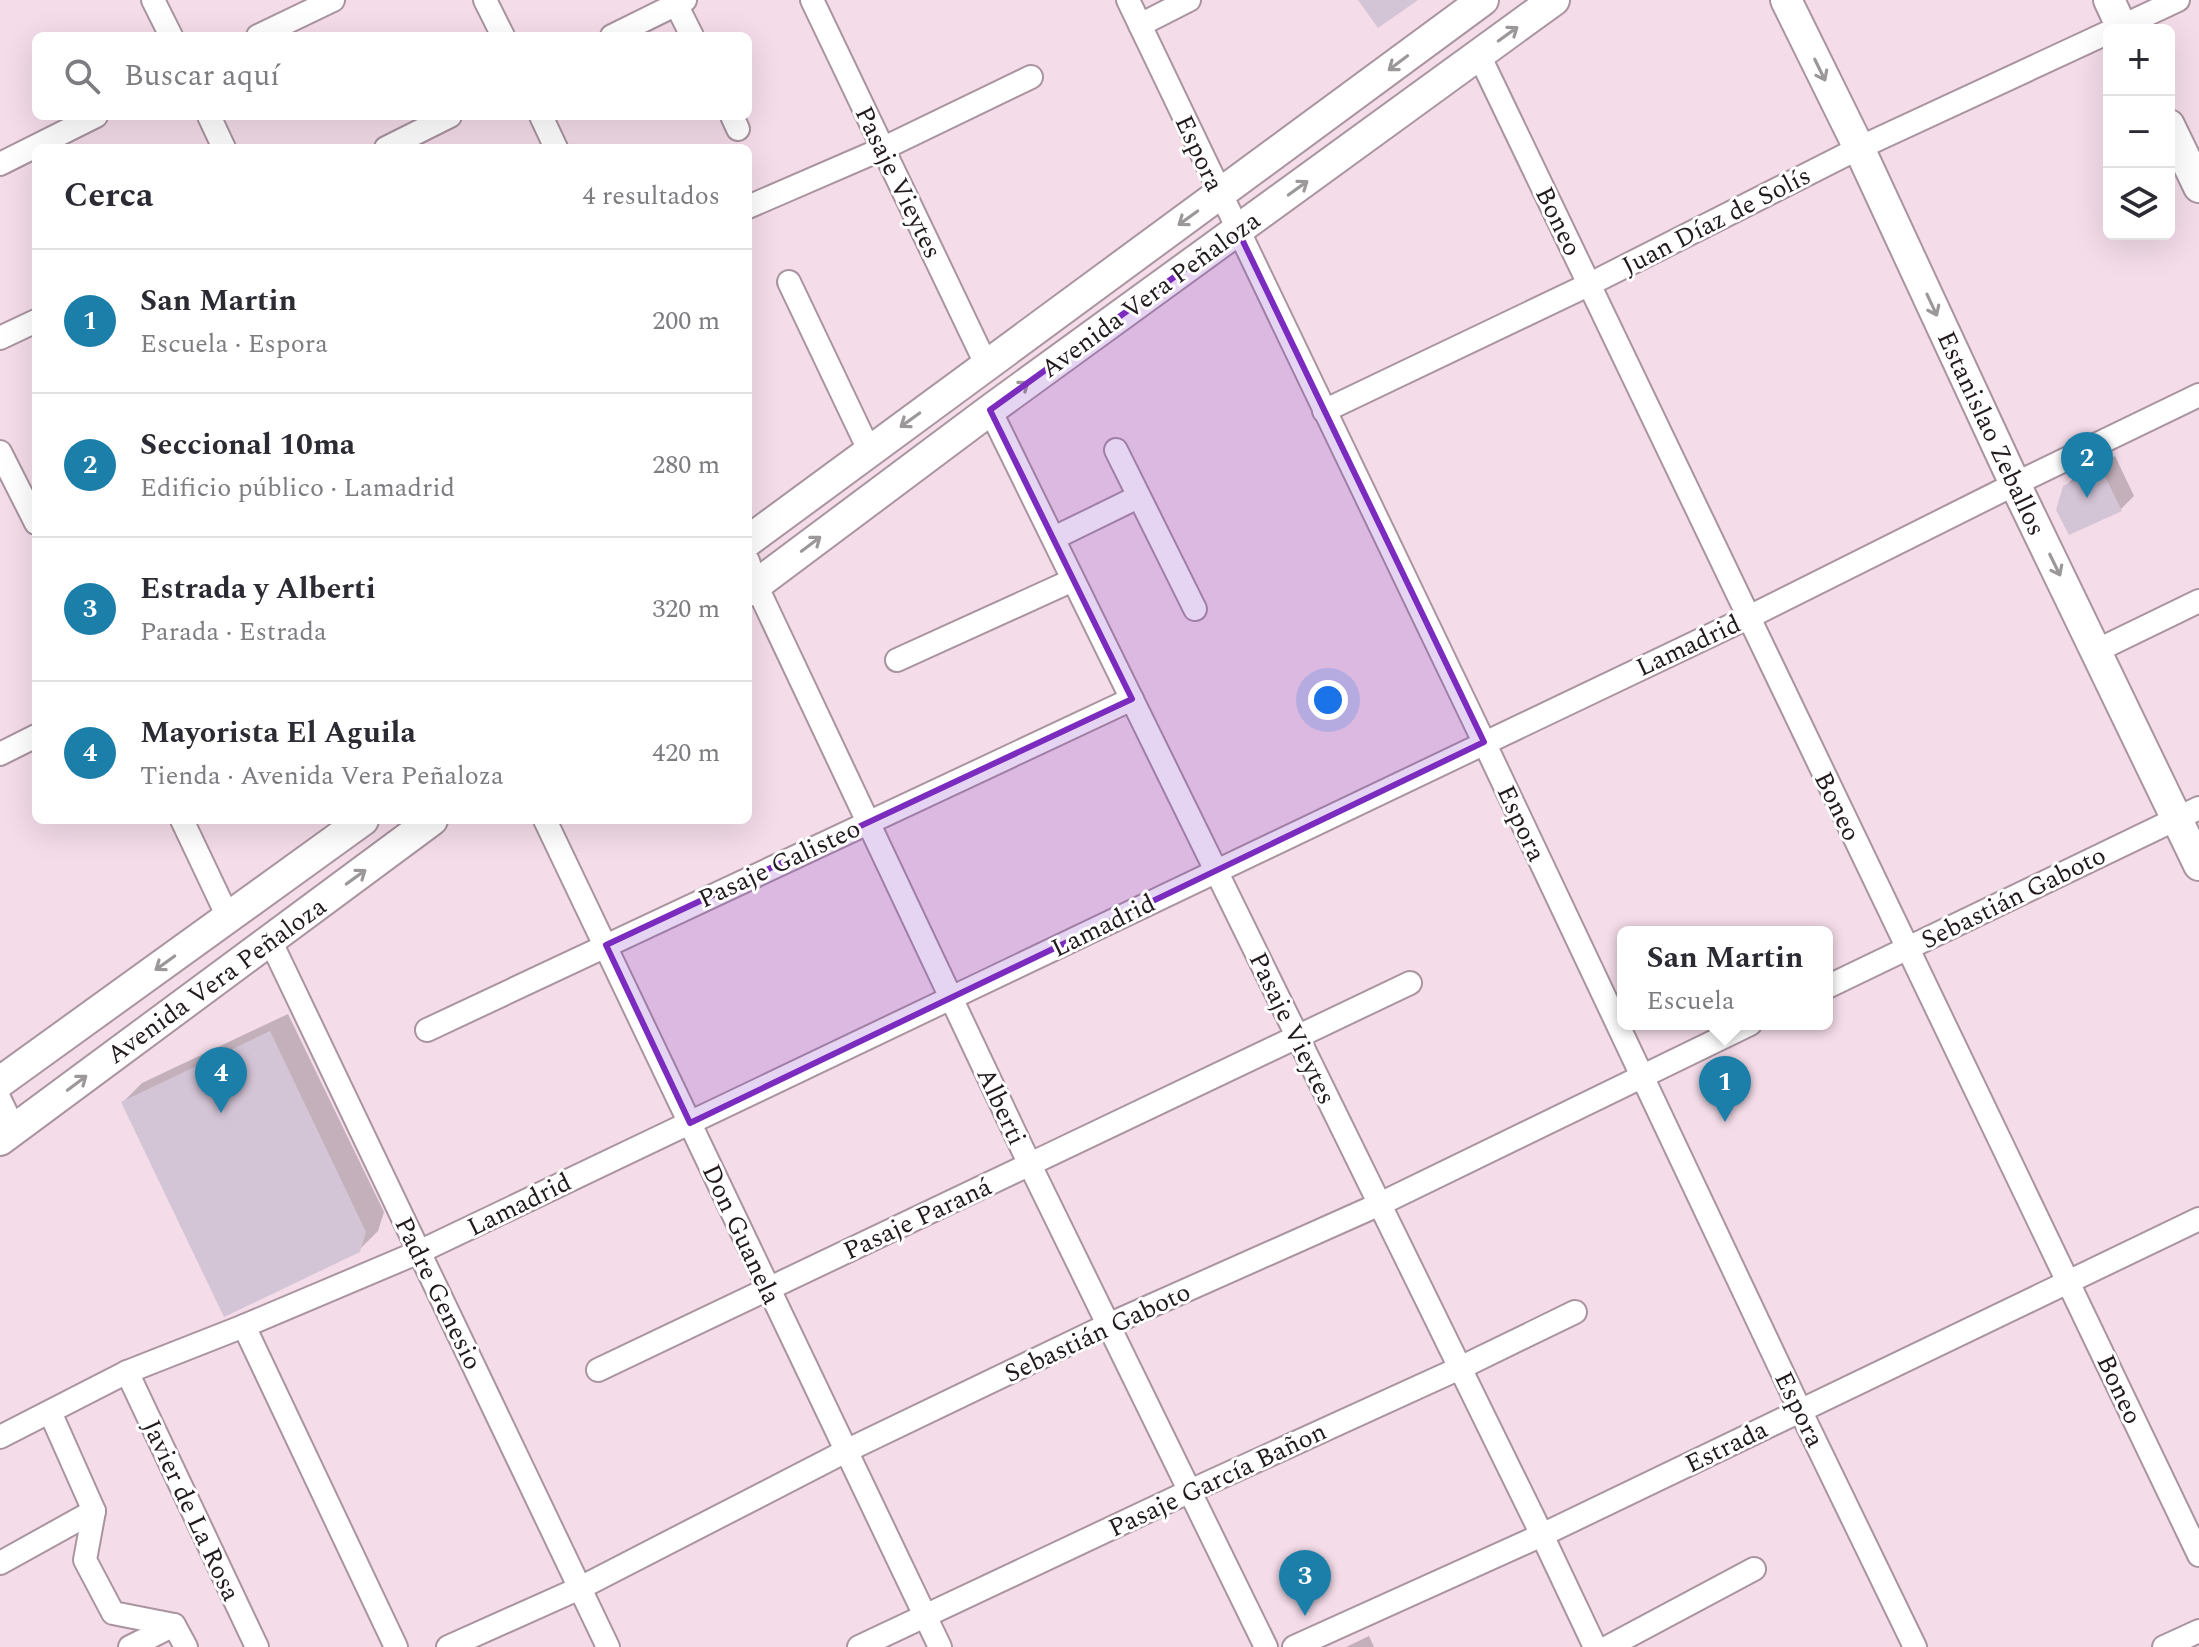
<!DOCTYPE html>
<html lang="es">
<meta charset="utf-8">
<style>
:root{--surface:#fff;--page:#f2f2f3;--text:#2b2b33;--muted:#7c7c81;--line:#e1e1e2;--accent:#1c7faa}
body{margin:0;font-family:Spectral,serif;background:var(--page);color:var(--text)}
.controls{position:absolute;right:24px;top:24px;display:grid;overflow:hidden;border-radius:12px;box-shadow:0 8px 32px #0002}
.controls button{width:72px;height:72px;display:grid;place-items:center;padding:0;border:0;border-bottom:2px solid var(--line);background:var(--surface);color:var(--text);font:40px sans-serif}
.you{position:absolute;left:1328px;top:700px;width:28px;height:28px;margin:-20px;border:6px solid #fff;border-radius:50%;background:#1a73e8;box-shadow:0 0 0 12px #1a73e833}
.badge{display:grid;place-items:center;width:52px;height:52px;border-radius:50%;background:var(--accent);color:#fff;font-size:26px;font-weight:700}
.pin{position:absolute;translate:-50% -66px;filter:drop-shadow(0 2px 4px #0008)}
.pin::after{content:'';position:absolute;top:42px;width:28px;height:24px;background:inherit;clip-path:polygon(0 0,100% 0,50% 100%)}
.popup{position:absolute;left:1617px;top:926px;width:216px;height:104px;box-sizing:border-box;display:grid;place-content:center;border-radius:12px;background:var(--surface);filter:drop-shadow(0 2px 6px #0005);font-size:26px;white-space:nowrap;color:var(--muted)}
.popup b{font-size:30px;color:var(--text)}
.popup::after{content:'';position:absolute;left:50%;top:100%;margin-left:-16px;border:16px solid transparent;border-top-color:var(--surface)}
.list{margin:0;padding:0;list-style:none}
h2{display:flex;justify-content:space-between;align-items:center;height:104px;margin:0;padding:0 32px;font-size:34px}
h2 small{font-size:26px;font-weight:400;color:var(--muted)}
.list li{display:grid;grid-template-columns:52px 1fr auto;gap:24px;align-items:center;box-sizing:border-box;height:144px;padding:0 32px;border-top:2px solid var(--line)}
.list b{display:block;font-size:30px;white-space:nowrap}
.list p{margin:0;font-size:26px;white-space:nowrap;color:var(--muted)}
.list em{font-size:26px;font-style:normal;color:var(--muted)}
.icon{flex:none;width:44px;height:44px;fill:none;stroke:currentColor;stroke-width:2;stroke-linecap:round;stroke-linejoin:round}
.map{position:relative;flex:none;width:2199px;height:1647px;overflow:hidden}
.search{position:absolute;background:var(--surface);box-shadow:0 8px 32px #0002;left:32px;top:32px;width:720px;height:88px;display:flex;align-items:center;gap:20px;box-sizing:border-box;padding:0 28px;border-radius:12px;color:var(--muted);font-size:30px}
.panel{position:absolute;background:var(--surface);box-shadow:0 8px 32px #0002;left:32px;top:144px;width:720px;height:680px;border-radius:12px}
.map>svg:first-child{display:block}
.shadow{fill:#0003}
.building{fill:#d3c4d6}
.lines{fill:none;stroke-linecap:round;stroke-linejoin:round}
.minor-casing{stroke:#a994a0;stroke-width:26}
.major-casing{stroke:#a994a0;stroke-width:34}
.minor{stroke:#fff;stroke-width:22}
.major{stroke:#fff;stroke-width:30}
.oneway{stroke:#9c989a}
.marked{fill:#7b2cbf;fill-opacity:0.2;stroke:#7b2cbf;stroke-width:6;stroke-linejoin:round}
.labels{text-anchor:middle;stroke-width:6;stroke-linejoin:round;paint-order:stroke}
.street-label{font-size:26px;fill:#221a1f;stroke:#fff}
</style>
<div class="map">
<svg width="2199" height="1647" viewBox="0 0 2199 1647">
<rect width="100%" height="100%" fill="#f4dce9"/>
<g class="shadow">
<path d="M2115 456 2134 496 2120 510 2065 487 2080 472Z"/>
<path d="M288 1014 384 1212 378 1231 359 1250 123 1102 142 1083Z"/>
<path d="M1369 1636 1374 1647H1346Z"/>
</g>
<g class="building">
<path d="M1358 0H1418L1378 28Z"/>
<path d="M2101 468 2122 511 2069 535 2056 510 2063 486Z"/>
<path d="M270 1031 366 1232 360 1252 224 1317 121 1102Z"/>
</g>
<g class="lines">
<defs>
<g id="minor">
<path d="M153 0 171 36"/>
<path d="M485 0 503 36"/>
<path d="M812 0 986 364"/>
<path d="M1128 0 1484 742 1800 1410 1915 1647"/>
<path d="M676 4 692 36"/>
<path d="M1140 25 1189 0"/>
<path d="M2114 30 2178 0"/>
<path d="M258 36 333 0"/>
<path d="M612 36 685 0"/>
<path d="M1479 55 2199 1555"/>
<path d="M209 116 224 148"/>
<path d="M541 116 556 148"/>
<path d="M732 116 738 129"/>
<path d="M386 148 450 116"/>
<path d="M0 164 96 116"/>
<path d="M748 207 882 149 1031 77"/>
<path d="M789 282 869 450"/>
<path d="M0 338 36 321"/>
<path d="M990 410 1542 1535 1595 1647"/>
<path d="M1324 411 1590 284 1859 148 2109 32"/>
<path d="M1116 450 1195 609"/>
<path d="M0 452 36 523"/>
<path d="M1054 538 1138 497"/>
<path d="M748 561 756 585 1030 1165 1266 1647"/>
<path d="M2096 651 2199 601"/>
<path d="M897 660 1073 580"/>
<path d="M0 754 36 736"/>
<path d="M182 820 228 917"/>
<path d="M545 820 940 1647"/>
<path d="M270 940 608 1647"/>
<path d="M1827 987 2199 808"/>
<path d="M427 1030 1132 699"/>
<path d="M0 1100 14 1129"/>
<path d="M244 1326 396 1647"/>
<path d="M598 1370 1410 983"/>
<path d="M127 1372 257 1647"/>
<path d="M50 1412 94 1511 85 1560 113 1613 174 1625 186 1647"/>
<path d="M0 1437 127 1372 244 1326 419 1252 1747 618 2015 484 2199 395"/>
<path d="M0 1563 94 1511"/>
<path d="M130 1647 174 1625"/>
<path d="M448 1647 580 1588 848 1450 1108 1325 1380 1204 1750 1024"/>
<path d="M859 1647 1188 1492 1460 1368 1575 1312"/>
<path d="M1294 1647 1542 1535 2199 1219"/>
<path d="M1608 1647 1754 1569"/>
<path d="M2164 1647 2199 1631"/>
</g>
<g id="major">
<path d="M1786 0 1859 148 2015 484 2199 865"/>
<path d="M2109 0 2123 30"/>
<path d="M2169 125 2199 187"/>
<path d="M748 541 1483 0"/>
<path d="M748 591 990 410 1554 0"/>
<path d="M0 1082 363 820"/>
<path d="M0 1140 432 820"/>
</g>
</defs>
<use href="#minor" class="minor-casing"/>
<use href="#major" class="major-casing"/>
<use href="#minor" class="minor"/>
<use href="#major" class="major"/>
</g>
<defs><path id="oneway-shaft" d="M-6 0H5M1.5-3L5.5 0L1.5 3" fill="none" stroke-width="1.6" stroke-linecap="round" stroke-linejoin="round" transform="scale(2)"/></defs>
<g class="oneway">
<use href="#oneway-shaft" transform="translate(1508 34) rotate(-36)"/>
<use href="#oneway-shaft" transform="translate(1398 63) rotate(143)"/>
<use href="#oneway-shaft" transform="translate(1820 70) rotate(64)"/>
<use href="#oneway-shaft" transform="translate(1298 188) rotate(-36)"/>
<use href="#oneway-shaft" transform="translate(1188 218) rotate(144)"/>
<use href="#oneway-shaft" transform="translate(1932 305) rotate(65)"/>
<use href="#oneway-shaft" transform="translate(1019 389) rotate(-36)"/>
<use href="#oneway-shaft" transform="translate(910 420) rotate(144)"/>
<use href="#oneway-shaft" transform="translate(811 544) rotate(-37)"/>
<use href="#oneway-shaft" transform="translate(2055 565) rotate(64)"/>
<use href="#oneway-shaft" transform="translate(356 877) rotate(-36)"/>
<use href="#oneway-shaft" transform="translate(165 963) rotate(144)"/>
<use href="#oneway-shaft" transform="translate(77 1083) rotate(-37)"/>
</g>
<path class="marked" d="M1238 231 1484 742 690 1123 606 945 1132 699 990 410Z"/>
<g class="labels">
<g class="street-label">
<text transform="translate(1200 153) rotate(65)" y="9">Espora</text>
<text transform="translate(899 182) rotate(64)" y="9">Pasaje Vieytes</text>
<text transform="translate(1716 220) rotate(-27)" y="9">Juan Díaz de Solís</text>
<text transform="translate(1559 221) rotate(64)" y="9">Boneo</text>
<text transform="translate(1150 294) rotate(-36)" y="9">Avenida Vera Peñaloza</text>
<text transform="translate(1992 433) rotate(65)" y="9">Estanislao Zeballos</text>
<text transform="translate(1688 645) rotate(-25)" y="9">Lamadrid</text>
<text transform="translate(1838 806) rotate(64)" y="9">Boneo</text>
<text transform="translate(1522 823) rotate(65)" y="9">Espora</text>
<text transform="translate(779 863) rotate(-25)" y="9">Pasaje Galisteo</text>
<text transform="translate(2013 897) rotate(-26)" y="9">Sebastián Gaboto</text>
<text transform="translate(1103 925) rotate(-26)" y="9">Lamadrid</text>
<text transform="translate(216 980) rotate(-36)" y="9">Avenida Vera Peñaloza</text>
<text transform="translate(1293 1028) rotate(64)" y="9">Pasaje Vieytes</text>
<text transform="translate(1002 1106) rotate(65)" y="9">Alberti</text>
<text transform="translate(519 1204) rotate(-26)" y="9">Lamadrid</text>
<text transform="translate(917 1218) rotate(-25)" y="9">Pasaje Paraná</text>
<text transform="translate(742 1234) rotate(65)" y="9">Don Guanela</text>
<text transform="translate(439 1293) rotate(64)" y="9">Padre Genesio</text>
<text transform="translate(1097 1332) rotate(-25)" y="9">Sebastián Gaboto</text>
<text transform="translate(2120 1389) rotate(65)" y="9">Boneo</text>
<text transform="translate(1800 1409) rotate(64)" y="9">Espora</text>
<text transform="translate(1726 1446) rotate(-26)" y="9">Estrada</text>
<text transform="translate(1217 1479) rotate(-25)" y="9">Pasaje García Bañon</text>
<text transform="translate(192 1510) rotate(65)" y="9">Javier de La Rosa</text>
</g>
</g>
</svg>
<div class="controls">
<button>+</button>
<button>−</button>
<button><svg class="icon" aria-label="layers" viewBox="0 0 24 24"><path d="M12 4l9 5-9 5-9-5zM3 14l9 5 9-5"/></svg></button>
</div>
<div class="you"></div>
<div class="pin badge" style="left:1725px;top:1122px">1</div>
<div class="popup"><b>San Martin</b>Escuela</div>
<div class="pin badge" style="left:2087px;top:498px">2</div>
<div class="pin badge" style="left:1305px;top:1616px">3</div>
<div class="pin badge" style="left:221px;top:1113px">4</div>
<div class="search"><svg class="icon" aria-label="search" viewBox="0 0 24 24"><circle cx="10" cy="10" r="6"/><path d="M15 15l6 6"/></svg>Buscar aquí</div>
<section class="panel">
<h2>Cerca<small>4 resultados</small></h2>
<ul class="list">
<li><span class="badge">1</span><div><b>San Martin</b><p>Escuela · Espora</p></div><em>200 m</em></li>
<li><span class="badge">2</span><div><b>Seccional 10ma</b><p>Edificio público · Lamadrid</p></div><em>280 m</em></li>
<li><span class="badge">3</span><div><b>Estrada y Alberti</b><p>Parada · Estrada</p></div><em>320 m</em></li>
<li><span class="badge">4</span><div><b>Mayorista El Aguila</b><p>Tienda · Avenida Vera Peñaloza</p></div><em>420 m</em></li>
</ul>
</section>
</div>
